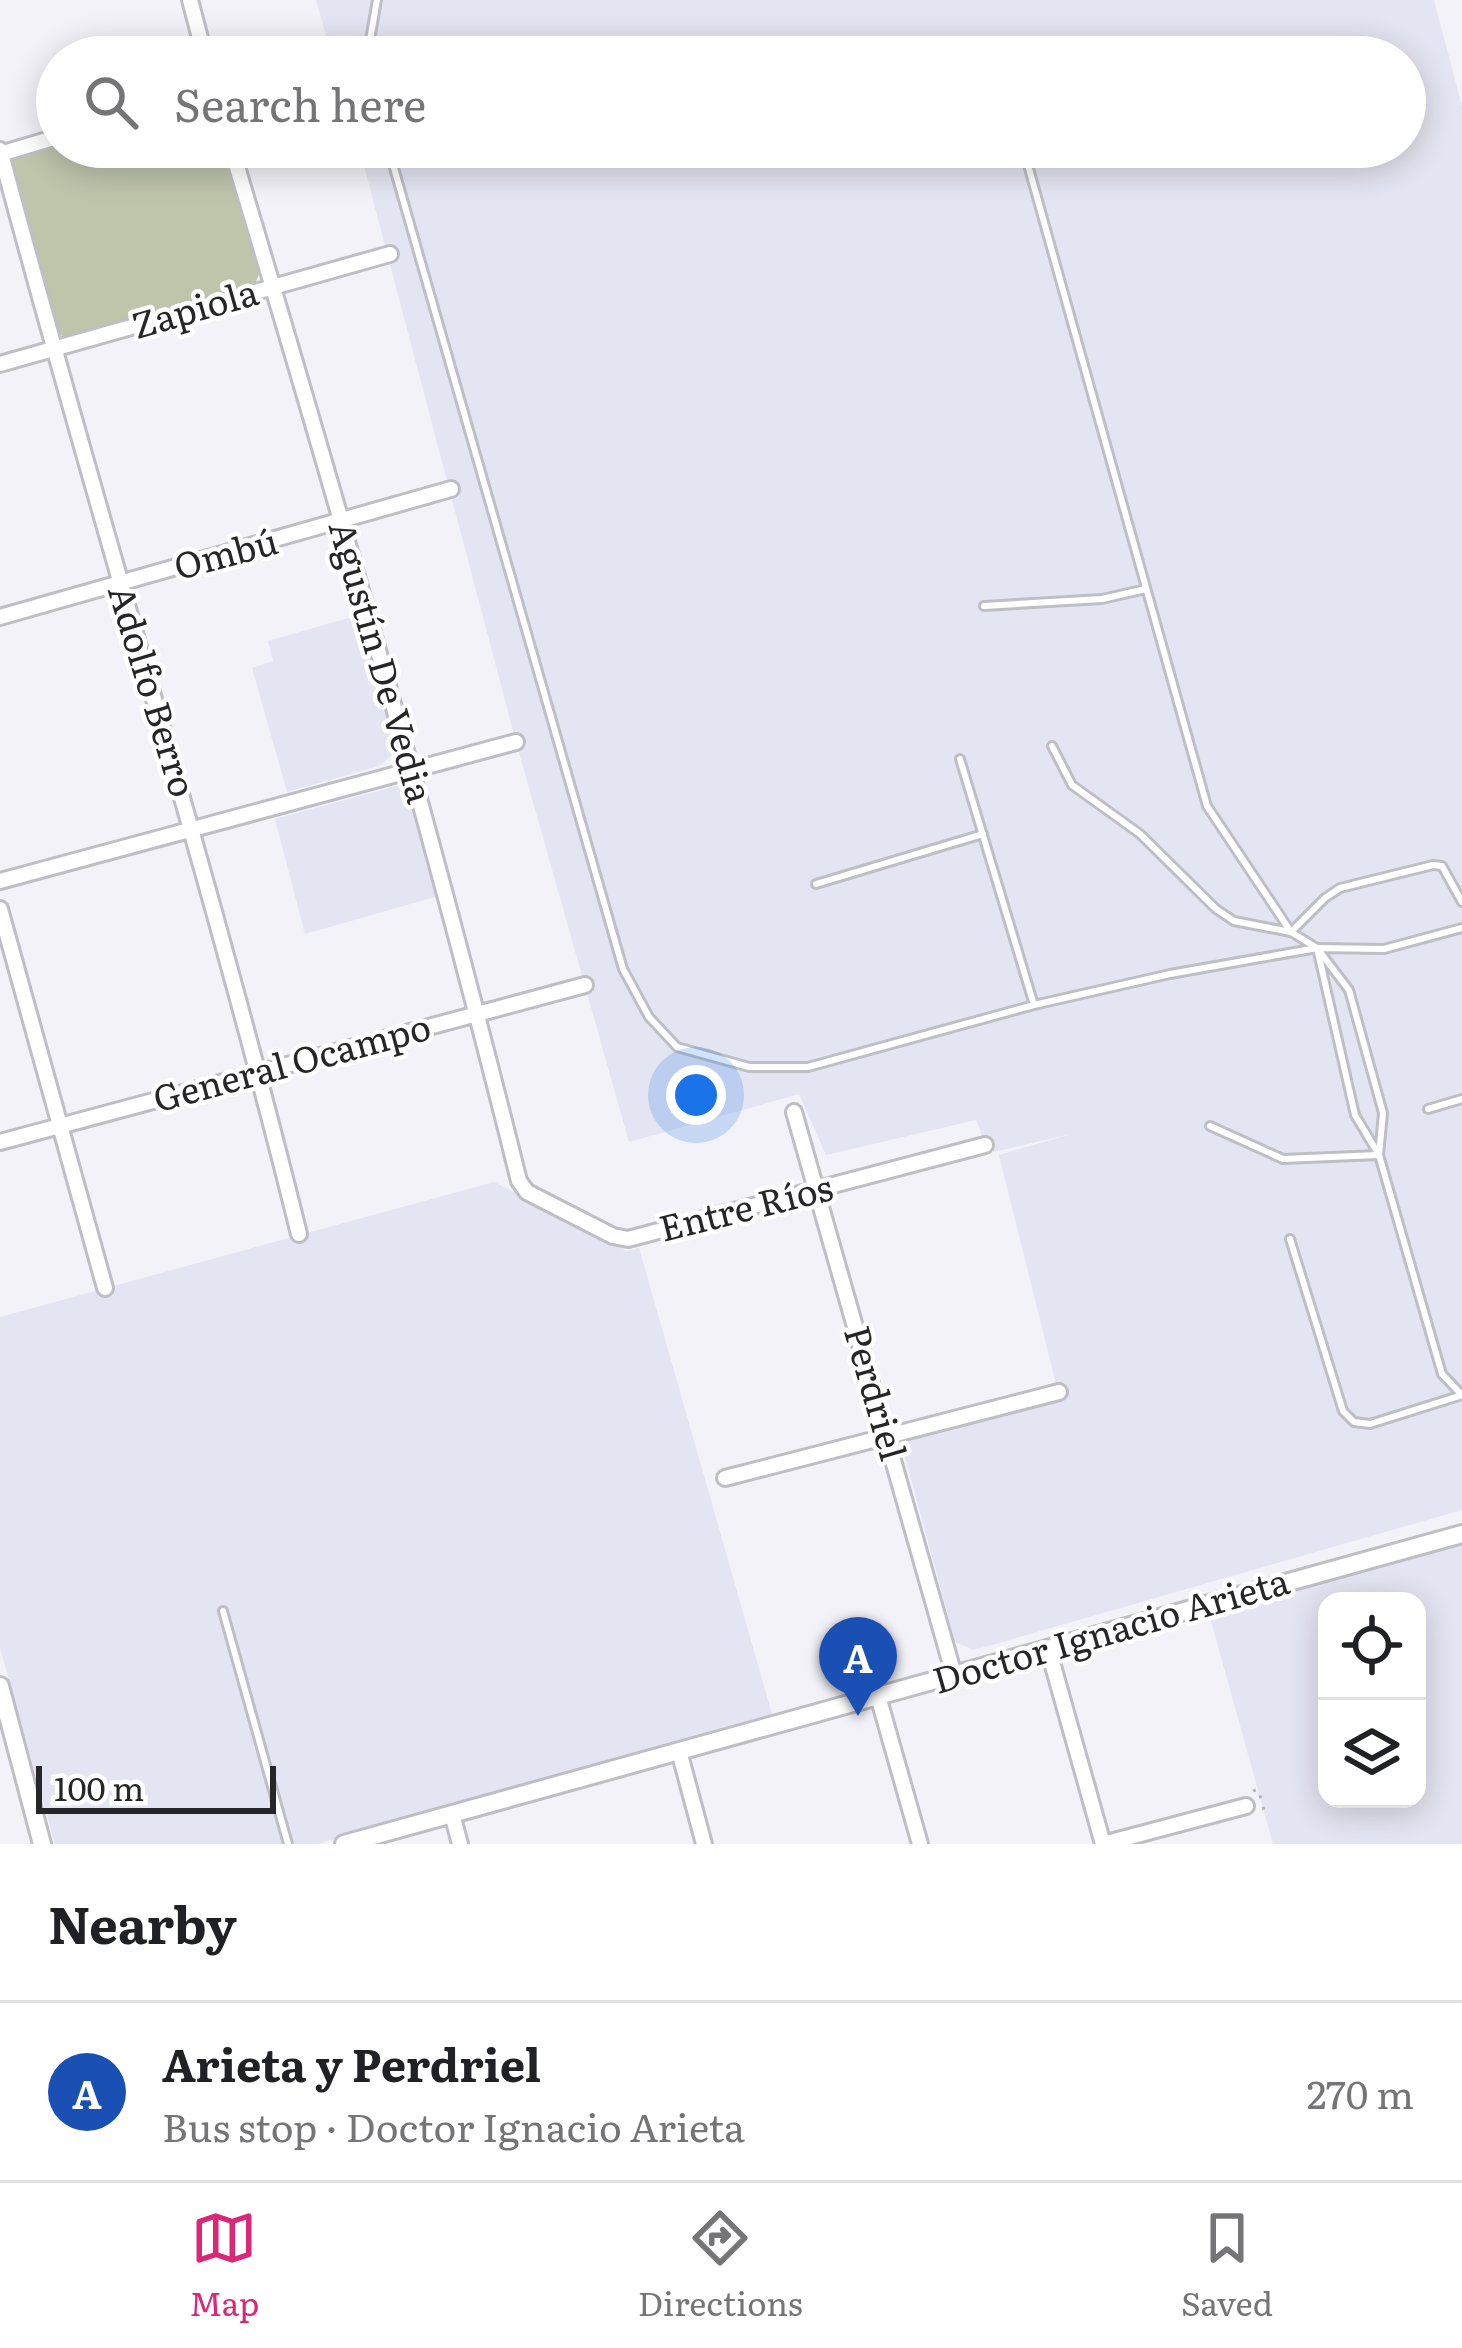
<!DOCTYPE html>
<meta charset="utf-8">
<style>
:root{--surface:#fff;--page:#f6f6f6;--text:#202124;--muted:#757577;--line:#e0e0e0;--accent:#db2777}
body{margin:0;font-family:Literata,serif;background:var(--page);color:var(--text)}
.controls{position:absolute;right:36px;bottom:36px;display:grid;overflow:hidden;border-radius:24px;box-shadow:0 6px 30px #0003}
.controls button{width:108px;height:108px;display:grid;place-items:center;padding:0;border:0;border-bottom:3px solid var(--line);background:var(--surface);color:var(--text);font:60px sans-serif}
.scale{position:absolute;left:36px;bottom:30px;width:240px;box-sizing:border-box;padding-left:12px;border:6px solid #262628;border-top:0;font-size:33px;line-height:42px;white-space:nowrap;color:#262628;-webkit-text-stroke:9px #fff;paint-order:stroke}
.you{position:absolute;left:696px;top:1095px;width:42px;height:42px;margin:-30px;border:9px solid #fff;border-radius:50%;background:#1a73e8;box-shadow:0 0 0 18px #1a73e833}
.badge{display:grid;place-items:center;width:78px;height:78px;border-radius:50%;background:var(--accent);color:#fff;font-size:39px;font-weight:700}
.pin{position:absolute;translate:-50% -99px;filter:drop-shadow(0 3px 6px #0008)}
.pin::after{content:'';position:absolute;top:63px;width:42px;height:36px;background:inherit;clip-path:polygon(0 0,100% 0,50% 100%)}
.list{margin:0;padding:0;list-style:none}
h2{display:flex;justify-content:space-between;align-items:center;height:156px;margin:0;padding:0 48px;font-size:51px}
h2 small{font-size:39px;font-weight:400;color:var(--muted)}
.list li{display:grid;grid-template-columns:78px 1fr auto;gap:36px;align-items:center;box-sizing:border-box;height:180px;padding:0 48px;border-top:3px solid var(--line)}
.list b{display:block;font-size:45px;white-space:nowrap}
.list p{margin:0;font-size:39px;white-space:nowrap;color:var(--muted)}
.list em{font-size:39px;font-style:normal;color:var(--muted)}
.icon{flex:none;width:66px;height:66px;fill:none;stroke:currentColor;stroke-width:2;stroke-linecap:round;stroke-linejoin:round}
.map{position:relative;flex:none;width:1462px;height:1844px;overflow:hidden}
.search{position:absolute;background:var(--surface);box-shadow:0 6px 30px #0003;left:36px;right:36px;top:36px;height:132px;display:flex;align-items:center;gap:30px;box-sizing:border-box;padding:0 42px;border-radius:66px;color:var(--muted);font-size:45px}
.sheet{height:336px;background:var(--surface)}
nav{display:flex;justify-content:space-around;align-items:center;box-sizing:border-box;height:168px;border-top:3px solid var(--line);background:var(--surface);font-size:33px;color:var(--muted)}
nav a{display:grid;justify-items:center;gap:6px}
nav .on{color:var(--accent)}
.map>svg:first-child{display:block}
.built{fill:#e4e5f2;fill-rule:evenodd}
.green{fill:#bec5ab}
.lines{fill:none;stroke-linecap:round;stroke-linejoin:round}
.service-casing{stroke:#bebfc4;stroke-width:12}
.minor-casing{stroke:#bebfc4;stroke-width:20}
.tertiary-casing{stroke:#bebfc4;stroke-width:22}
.path{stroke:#b4b4b9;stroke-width:3;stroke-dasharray:3 9;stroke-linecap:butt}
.service{stroke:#fff;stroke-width:6}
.minor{stroke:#fff;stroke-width:14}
.tertiary{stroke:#fff;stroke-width:16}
.labels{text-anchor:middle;stroke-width:9;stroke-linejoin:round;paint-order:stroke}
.street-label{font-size:36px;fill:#262628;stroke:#fff}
</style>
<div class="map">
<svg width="1462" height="1844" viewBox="0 0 1462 1844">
<rect width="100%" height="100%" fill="#f2f2f8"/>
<g class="built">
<path d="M316 0H1434L1462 106V1510L974 1650 955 1642 904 1453 912 1429 1058 1392 999 1155 1071 1134 989 1153 976 1120 826 1155 799 1094 629 1142 516 742 359 147H1405V57H332Z"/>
<path d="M359 615 395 744 393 754 379 766 287 792 252 668 273 661 268 641Z"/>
<path d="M396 786 411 793 438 896 305 934 275 819Z"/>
<path d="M494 1182 627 1251 639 1248 772 1714 317 1844H55L0 1648V1317Z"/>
<path d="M1462 1544V1844H1273L1209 1614ZM1327 1601H1417V1799H1327Z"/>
</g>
<path class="green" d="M57 143V147H221L259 274 255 284 64 337 55 330 4 167 10 156Z"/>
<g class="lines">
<defs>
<g id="service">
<path d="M367 57 377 0"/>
<path d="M388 147 623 969 649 1017 677 1047 749 1067H808L1034 1005 1170 974 1317 948 1384 949 1462 928"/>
<path d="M1023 147 1207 806 1291 932 1317 948 1349 990 1383 1113 1379 1155 1355 1115 1317 948"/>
<path d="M984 606 1102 599 1146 589"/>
<path d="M1052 746 1072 785 1140 834 1216 909 1234 921 1291 932 1325 898 1340 888 1433 865 1442 866 1462 902"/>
<path d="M960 759 1034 1005"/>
<path d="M816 884 983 834"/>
<path d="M1428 1109 1462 1099"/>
<path d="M1210 1126 1283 1159 1379 1155 1442 1374 1462 1395"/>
<path d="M1290 1239 1343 1411 1354 1422 1370 1424 1462 1395"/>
<path d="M223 1611 288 1844"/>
</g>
<g id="minor">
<path d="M190 0 205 57"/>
<path d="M231 147C334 490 433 834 519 1181L527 1192 613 1236 628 1239 985 1145"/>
<path d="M0 150C96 512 209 870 299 1234"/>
<path d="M0 154 57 137"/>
<path d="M0 364 390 254"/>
<path d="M0 617 451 489"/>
<path d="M0 881 516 742"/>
<path d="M0 909 105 1288"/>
<path d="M794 1112 954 1675"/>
<path d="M0 1142 585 985"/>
<path d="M725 1478 1059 1392"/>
<path d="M1048 1648 1103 1844"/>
<path d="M878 1696 920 1844"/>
<path d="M679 1751 704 1844"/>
<path d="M452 1814 460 1844"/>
<path d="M1103 1844 1246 1806"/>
</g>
<g id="tertiary">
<path d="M0 1686 42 1844"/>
<path d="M344 1844 1462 1534"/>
</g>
</defs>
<use href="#service" class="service-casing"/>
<use href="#minor" class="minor-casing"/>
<use href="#tertiary" class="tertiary-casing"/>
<path class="path" d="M1253 1791 1258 1789 1264 1810 1259 1811"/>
<use href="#service" class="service"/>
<use href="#minor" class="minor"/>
<use href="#tertiary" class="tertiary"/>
</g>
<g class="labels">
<g class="street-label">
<text transform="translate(195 309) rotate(-16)" y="13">Zapiola</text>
<text transform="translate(226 554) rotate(-15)" y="13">Ombú</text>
<text transform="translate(381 662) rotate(74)" y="13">Agustín De Vedia</text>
<text transform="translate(152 691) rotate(73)" y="13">Adolfo Berro</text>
<text transform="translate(292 1063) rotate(-15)" y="13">General Ocampo</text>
<text transform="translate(746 1208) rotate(-14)" y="13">Entre Ríos</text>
<text transform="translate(875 1393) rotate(74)" y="13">Perdriel</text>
<text transform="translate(1111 1631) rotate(-16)" y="13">Doctor Ignacio Arieta</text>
</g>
</g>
</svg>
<div class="controls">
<button><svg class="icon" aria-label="locate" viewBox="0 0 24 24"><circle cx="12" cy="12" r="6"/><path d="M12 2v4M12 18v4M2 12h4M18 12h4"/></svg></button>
<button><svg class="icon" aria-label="layers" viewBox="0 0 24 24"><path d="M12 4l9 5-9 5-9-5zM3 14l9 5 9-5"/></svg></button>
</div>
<div class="scale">100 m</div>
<div class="you"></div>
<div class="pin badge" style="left:858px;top:1716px;background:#1a4fb4">A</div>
<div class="search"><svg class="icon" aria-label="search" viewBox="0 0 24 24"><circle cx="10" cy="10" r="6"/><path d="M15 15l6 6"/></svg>Search here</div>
</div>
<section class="sheet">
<h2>Nearby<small></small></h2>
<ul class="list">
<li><span class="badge" style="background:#1a4fb4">A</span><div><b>Arieta y Perdriel</b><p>Bus stop · Doctor Ignacio Arieta</p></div><em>270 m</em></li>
</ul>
</section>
<nav>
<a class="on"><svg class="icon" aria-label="map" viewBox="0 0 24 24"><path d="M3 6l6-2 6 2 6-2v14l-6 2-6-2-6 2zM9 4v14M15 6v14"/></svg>Map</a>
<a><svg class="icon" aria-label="directions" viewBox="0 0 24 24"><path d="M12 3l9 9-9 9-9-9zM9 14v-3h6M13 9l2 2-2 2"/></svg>Directions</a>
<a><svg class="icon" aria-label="saved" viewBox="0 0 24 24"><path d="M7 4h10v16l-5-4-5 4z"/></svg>Saved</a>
</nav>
